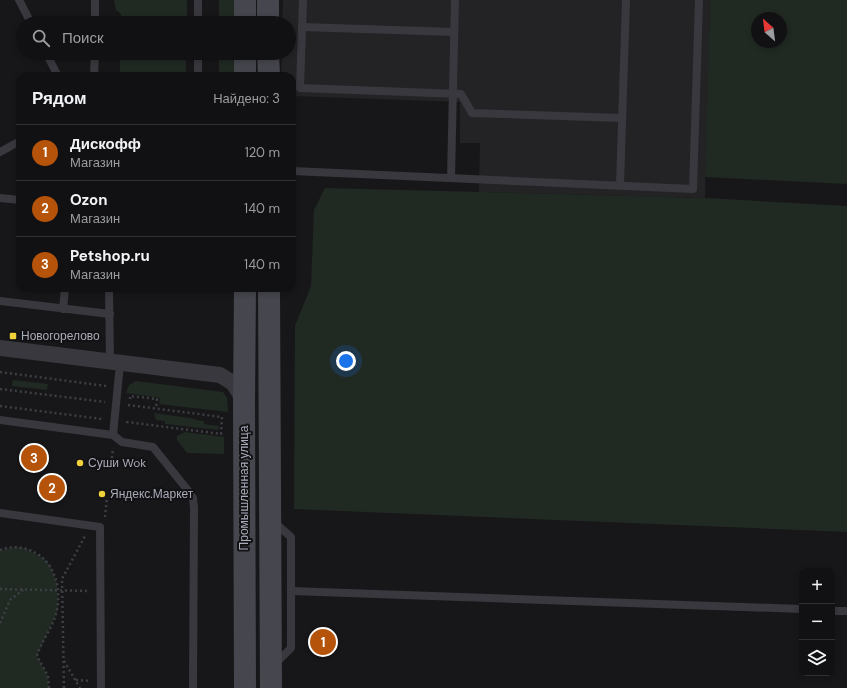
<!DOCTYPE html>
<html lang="ru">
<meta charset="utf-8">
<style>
:root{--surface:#111113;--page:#1a1a1c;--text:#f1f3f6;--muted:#9c9da0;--line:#303133;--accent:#b45309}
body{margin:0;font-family:"DM Sans",sans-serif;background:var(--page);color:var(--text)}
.controls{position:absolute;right:12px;bottom:12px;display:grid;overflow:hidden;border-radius:8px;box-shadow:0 2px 6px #0003}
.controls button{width:36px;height:36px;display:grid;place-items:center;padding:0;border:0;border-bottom:1px solid var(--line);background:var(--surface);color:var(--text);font:20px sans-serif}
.compass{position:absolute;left:751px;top:12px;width:36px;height:36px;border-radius:50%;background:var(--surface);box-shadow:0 2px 6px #0003;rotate:332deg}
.you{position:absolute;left:346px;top:361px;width:14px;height:14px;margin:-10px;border:3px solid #fff;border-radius:50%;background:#1a73e8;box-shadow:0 0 0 6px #1a73e833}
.badge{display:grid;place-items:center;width:26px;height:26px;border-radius:50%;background:var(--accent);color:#fff;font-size:13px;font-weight:700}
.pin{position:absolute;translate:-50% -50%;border:2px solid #fff;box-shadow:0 1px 4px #0006}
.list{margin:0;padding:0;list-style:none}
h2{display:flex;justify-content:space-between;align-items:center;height:52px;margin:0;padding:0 16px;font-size:17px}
h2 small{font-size:13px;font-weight:400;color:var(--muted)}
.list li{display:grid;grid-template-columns:26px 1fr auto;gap:12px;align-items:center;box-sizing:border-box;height:56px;padding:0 16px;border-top:1px solid var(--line)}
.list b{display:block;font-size:15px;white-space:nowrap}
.list p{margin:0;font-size:13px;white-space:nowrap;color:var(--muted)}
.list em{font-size:13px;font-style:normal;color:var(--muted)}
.icon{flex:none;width:22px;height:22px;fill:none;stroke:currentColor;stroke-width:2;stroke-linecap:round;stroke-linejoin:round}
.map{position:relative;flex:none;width:847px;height:688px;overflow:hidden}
.search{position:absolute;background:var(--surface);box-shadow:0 2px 6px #0003;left:16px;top:16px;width:280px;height:44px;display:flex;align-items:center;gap:10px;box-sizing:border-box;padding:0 14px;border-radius:22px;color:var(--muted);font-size:15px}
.panel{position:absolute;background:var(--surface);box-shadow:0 2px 6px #0003;left:16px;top:72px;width:280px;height:220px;border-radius:12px}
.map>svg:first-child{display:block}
.built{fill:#232326}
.green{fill:#212923;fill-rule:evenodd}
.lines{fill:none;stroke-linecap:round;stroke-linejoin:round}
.path{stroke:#3e3f45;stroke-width:2.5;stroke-dasharray:2 3;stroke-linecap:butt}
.lane{stroke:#38383e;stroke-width:8}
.street{stroke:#38383e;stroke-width:16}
.secondary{stroke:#46464e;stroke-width:22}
.poi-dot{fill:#efd338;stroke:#121214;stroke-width:1.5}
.labels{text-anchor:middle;stroke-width:4;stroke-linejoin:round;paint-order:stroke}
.poi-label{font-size:12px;fill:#a9abb9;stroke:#121214;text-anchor:start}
.street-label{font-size:12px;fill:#a9abb9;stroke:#121214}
</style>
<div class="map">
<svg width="847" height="688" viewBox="0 0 847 688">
<rect width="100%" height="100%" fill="#171719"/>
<path class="built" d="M283 0H710L705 198 479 192 480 143H460V102L292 96V76L281 74 282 53H289V23H282Z"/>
<g class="green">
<path d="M114 0H187V23H120L121 14 116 10Z"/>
<rect x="219" y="0" width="15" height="23"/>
<path d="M710 0H847V184L705 177ZM757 18H781V42H757Z"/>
<rect x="120" y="53" width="66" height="23"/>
<rect x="219" y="53" width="15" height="23"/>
<path d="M325 188 705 198 847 206V532L294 509 295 326 311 286 314 210Z"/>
<path d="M13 380 48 384 47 390 12 386Z"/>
<path d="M136 381 223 392 227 398 228 412 159 404 160 398 126 393 129 385Z"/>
<path d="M154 413 196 419 195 420 204 421V424L219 426 218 430 165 424V421L156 420Z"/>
<path d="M185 432 224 437V454L187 453 177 440V436Z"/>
<path d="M16 547 27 549 45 559 51 567 57 583 58 610 37 656 48 676 49 688H0V550Z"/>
</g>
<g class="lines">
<g class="path">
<path d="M0 372 106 386"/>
<path d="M0 389 105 402"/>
<path d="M130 399V396L157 399 156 408"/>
<path d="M128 405 222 417 221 434 127 422 128 419"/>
<path d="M0 406 102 419V417"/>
<path d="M111 468 113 448"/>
<path d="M105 517 107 497"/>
<path d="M0 550C13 545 27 547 39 555 59 569 63 600 53 622 49 633 40 644 37 656L48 676 49 688"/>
<path d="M0 589 89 591"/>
<path d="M0 623 10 600 23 590"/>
<path d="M64 661 80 688"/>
<path d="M76 680 91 681"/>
<path d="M64 688 62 579 85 536"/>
</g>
<g class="lane">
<path d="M19 0 31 23"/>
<path d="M198 0V23"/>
<path d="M303 0 300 88 461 94 472 113 622 118"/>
<path d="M95 23V0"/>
<path d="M302 27 454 32"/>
<path d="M46 53 58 76"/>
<path d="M198 53V76"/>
<path d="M94 76 95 53"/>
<path d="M0 152 20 141"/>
<path d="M292 171 693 189 699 0"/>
<path d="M451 178 455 0"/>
<path d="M620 185 626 0"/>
<path d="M0 198 20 200"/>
<path d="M109 288 110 363"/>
<path d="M0 301 110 314"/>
<path d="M63 309 65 288"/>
<path d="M0 420 113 435 122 442 153 447 190 493 193 498 194 508 193 688"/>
<path d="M113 435 120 364"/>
<path d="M0 513 100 527 101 688"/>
<path d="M274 522 291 537V648L275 664"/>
<path d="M291 591 802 609"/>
<path d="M832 611H847"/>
</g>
<path class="street" d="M0 348 220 375 233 383 244 400"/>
<g class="secondary">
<path d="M245 0V23"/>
<path d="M268 0V23"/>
<path d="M245 53V76"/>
<path d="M268 53 269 76"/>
<path d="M245 288 244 400 245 688"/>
<path d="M269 288 271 688"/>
</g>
</g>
<g class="poi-dot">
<rect x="9" y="332" width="8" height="8" rx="2"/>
<circle cx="80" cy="463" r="4"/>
<circle cx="102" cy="494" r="4"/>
</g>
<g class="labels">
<g class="poi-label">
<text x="21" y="340">Новогорелово</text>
<text x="88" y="467">Суши Wok</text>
<text x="110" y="498">Яндекс.Маркет</text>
</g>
<g class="street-label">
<text transform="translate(244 488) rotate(-90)" y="4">Промышленная улица</text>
</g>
</g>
</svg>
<div class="controls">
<button>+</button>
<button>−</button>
<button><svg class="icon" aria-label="layers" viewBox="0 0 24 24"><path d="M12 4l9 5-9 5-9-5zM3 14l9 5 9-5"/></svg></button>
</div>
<svg class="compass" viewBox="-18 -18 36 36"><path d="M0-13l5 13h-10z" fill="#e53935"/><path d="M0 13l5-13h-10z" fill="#9c9da0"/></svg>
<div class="you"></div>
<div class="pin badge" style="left:323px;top:642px">1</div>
<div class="pin badge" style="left:52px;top:488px">2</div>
<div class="pin badge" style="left:34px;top:458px">3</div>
<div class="search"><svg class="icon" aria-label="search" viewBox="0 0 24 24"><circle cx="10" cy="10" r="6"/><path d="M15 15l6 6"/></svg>Поиск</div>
<section class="panel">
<h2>Рядом<small>Найдено: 3</small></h2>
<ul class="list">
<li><span class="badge">1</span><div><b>Дискофф</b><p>Магазин</p></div><em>120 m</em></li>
<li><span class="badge">2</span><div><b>Ozon</b><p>Магазин</p></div><em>140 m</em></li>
<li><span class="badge">3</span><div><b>Petshop.ru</b><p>Магазин</p></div><em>140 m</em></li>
</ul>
</section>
</div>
